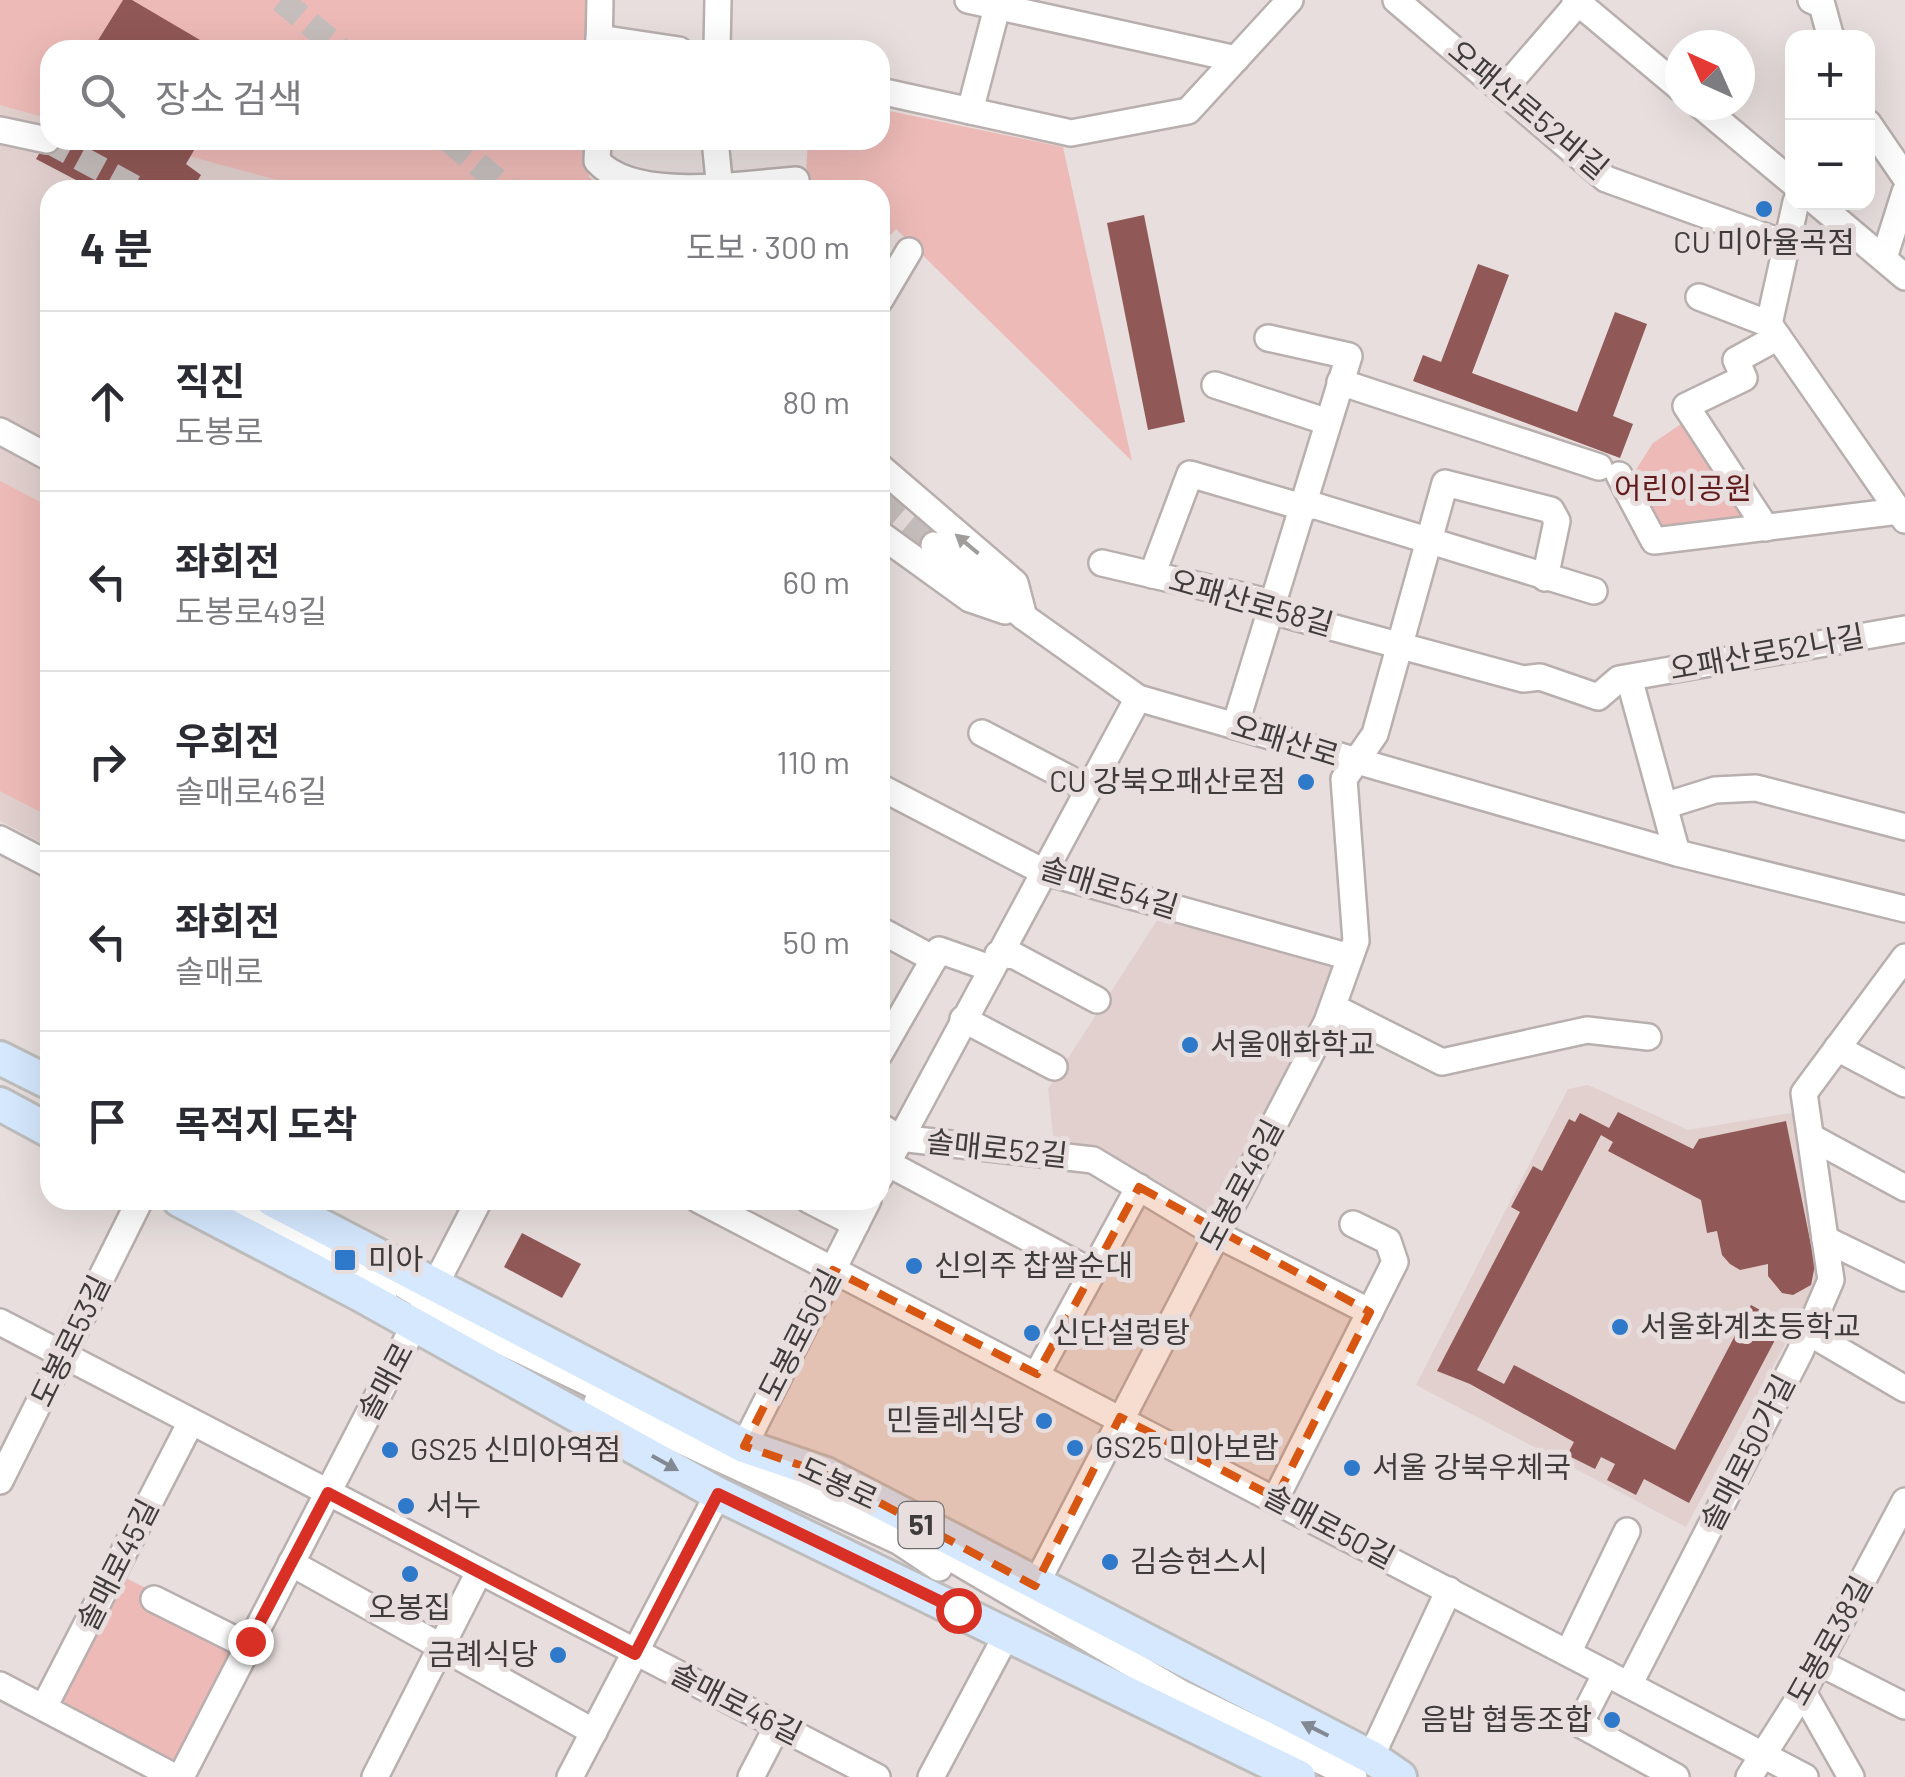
<!DOCTYPE html>
<html lang="ko">
<meta charset="utf-8">
<style>
:root{--surface:#fff;--page:#f2f2f3;--text:#2b2b33;--muted:#7c7c81;--line:#e1e1e2}
body{margin:0;font-family:Barlow,"Noto Sans KR",sans-serif;background:var(--page);color:var(--text)}
.controls{position:absolute;right:30px;top:30px;display:grid;overflow:hidden;border-radius:20px;box-shadow:0 10px 40px #0002}
.controls button{width:90px;height:90px;display:grid;place-items:center;padding:0;border:0;border-bottom:2px solid var(--line);background:var(--surface);color:var(--text);font:50px sans-serif}
.compass{position:absolute;left:1665px;top:30px;width:90px;height:90px;border-radius:50%;background:var(--surface);box-shadow:0 10px 40px #0002;rotate:315deg}
.stop{position:absolute;width:30px;height:30px;margin:-22px;border:8px solid #d93025;border-radius:50%;background:#fff}
.stop.end{background:#d93025;border-color:#fff;box-shadow:0 2px 10px #0008}
.list{margin:0;padding:0;list-style:none}
h2{display:flex;justify-content:space-between;align-items:center;height:130px;margin:0;padding:0 40px;font-size:42px}
h2 small{font-size:32px;font-weight:400;color:var(--muted)}
.list li{display:grid;grid-template-columns:65px 1fr auto;gap:30px;align-items:center;box-sizing:border-box;height:180px;padding:0 40px;border-top:2px solid var(--line)}
.list b{display:block;font-size:38px;white-space:nowrap}
.list p{margin:0;font-size:32px;white-space:nowrap;color:var(--muted)}
.list em{font-size:32px;font-style:normal;color:var(--muted)}
.icon{flex:none;width:55px;height:55px;fill:none;stroke:currentColor;stroke-width:2;stroke-linecap:round;stroke-linejoin:round}
.map{position:relative;flex:none;width:1905px;height:1777px;overflow:hidden}
.search{position:absolute;background:var(--surface);box-shadow:0 10px 40px #0002;left:40px;top:40px;width:850px;height:110px;display:flex;align-items:center;gap:25px;box-sizing:border-box;padding:0 35px;border-radius:30px;color:var(--muted);font-size:38px}
.panel{position:absolute;background:var(--surface);box-shadow:0 10px 40px #0002;left:40px;top:180px;width:850px;height:1030px;border-radius:30px}
.map>svg:first-child{display:block}
.built{fill:#e1d0ce}
.green{fill:#edbab7}
.building{fill:#905856}
.lines{fill:none;stroke-linecap:round;stroke-linejoin:round}
.minor-tunnel{stroke:#c5bebd;stroke-width:25;stroke-dasharray:25 12;stroke-linecap:butt}
.minor-casing{stroke:#b8afae;stroke-width:30}
.major-casing{stroke:#bebdbc;stroke-width:38}
.minor{stroke:#fff;stroke-width:25}
.major{stroke:#d5e8fe;stroke-width:32}
.oneway{fill:#9f9e9d}
.oneway2{fill:#828993}
.route{stroke:#d93025;stroke-width:12}
.marked{fill:#d75611;fill-opacity:0.2;stroke:#d75611;stroke-width:8;stroke-dasharray:20 12;stroke-linejoin:round}
.poi-dot{fill:#2f79ca;stroke:#e7dedd;stroke-width:4}
.labels{text-anchor:middle;stroke-width:10;stroke-linejoin:round;paint-order:stroke}
.shield{fill:#e7dedd;stroke:#716d6c;stroke-width:2.5}
.shield-label{font-size:28px;font-weight:bold;fill:#3f3c3b}
.street-label{font-size:30px;fill:#3f3c3b;stroke:#e7dedd}
.poi-label{font-size:30px;fill:#3f3c3b;stroke:#e7dedd;text-anchor:start}
.park-label{font-size:30px;fill:#631b1d;stroke:#e7dedd}
</style>
<div class="map">
<svg width="1905" height="1777" viewBox="0 0 1905 1777">
<rect width="100%" height="100%" fill="#e7dedd"/>
<g class="built">
<path d="M0 76 50 90V140H351L407 190H50V847L0 821Z"/>
<path d="M1160 916 1339 970 1215 1218 1096 1148 1054 1144 1048 1089Z"/>
<path d="M1588 1085 1688 1130 1797 1112 1825 1270 1686 1527 1416 1385 1568 1089Z"/>
</g>
<g class="green">
<path d="M0 0H591V50H50V119L0 105Z"/>
<path d="M880 109 1063 147 1132 461 896 229 880 247V190H805L808 140H880Z"/>
<path d="M130 140H590L589 177 608 190H314Z"/>
<path d="M1693 416 1766 528 1656 541 1625 487 1653 443Z"/>
<path d="M0 481 50 507V817L0 791Z"/>
<path d="M114 1572 250 1641 181 1777 44 1707Z"/>
</g>
<g class="building">
<path d="M123 0H132L217 50H92Z"/>
<path d="M50 135V140H200L186 164 201 175 192 190H95L36 159Z"/>
<path d="M1144 215 1185 422 1148 430 1107 223Z"/>
<path d="M1478 264 1509 275 1472 373 1577 412 1615 312 1647 324 1613 416 1633 424 1620 458 1413 381 1423 355 1441 362Z"/>
<path d="M1618 1112 1693 1149 1699 1139 1786 1121 1815 1265 1811 1285 1793 1295 1782 1293 1768 1276V1264L1740 1270 1730 1264 1722 1255 1717 1231 1707 1233 1701 1200 1608 1151 1613 1142 1601 1135 1477 1370 1504 1384 1514 1365 1675 1450 1751 1305 1784 1323 1689 1503 1644 1479 1636 1495 1607 1480 1615 1464 1601 1457 1595 1469 1567 1455 1574 1442 1470 1384 1437 1371 1520 1212 1511 1207 1533 1166 1542 1171 1569 1119 1575 1122 1580 1113 1609 1128Z"/>
<path d="M522 1233 581 1264 562 1298 504 1267Z"/>
</g>
<g class="lines">
<g class="minor-tunnel">
<path d="M281 0 341 50"/>
<path d="M47 140 139 190"/>
<path d="M449 140 508 190"/>
<path d="M880 500 934 545"/>
</g>
<defs>
<g id="minor">
<path d="M968 0 1236 59"/>
<path d="M1396 0 1606 179 1783 243"/>
<path d="M1575 0 1680 88"/>
<path d="M1811 0 1822 5 1831 38"/>
<path d="M599 38 679 50"/>
<path d="M599 50 600 0"/>
<path d="M717 50 718 0"/>
<path d="M880 91 1071 133 1188 111 1290 0"/>
<path d="M1502 91 1578 3"/>
<path d="M1700 105 1792 182"/>
<path d="M970 111 999 0"/>
<path d="M1868 123 1905 177"/>
<path d="M0 130 47 140"/>
<path d="M598 140 597 161C635 203 743 184 796 180"/>
<path d="M715 140 720 190"/>
<path d="M1816 202 1905 277"/>
<path d="M1884 258 1905 192"/>
<path d="M1699 297 1769 324"/>
<path d="M880 300 909 251"/>
<path d="M1769 324 1905 520"/>
<path d="M1769 324 1796 202"/>
<path d="M1340 382 1599 467"/>
<path d="M1215 385 1328 422"/>
<path d="M0 431 50 458"/>
<path d="M880 467 1015 583 1024 617"/>
<path d="M1619 475 1654 541 1899 511"/>
<path d="M1766 528 1686 406 1744 378 1736 360 1778 337"/>
<path d="M880 534 970 599 1005 611"/>
<path d="M934 545 1024 617 1138 698 1677 853 1905 909"/>
<path d="M1102 563 1260 600 1287 615 1523 679 1540 677 1598 697 1619 679 1905 629"/>
<path d="M1152 575 1190 474 1302 507 1316 506 1594 591"/>
<path d="M1629 678 1677 853"/>
<path d="M1235 726 1349 356 1268 338"/>
<path d="M982 733 1089 789"/>
<path d="M880 787 1042 871 1350 957"/>
<path d="M1667 805 1715 790 1756 788 1905 827"/>
<path d="M0 839 50 865"/>
<path d="M880 930 934 959"/>
<path d="M998 954 1015 956 1097 1000"/>
<path d="M1333 1007 1442 1062 1587 1030 1648 1037"/>
<path d="M963 1019 1054 1067"/>
<path d="M1837 1048 1905 1084"/>
<path d="M880 1053 939 950 990 968"/>
<path d="M880 1126 899 1138 1093 1160 1216 1234 1370 1312"/>
<path d="M1811 1137 1905 1188"/>
<path d="M887 1163 1092 1272"/>
<path d="M880 1177 1138 698"/>
<path d="M218 1200 385 1290"/>
<path d="M244 1200 286 1222"/>
<path d="M699 1200 1805 1777"/>
<path d="M809 1200 856 1224"/>
<path d="M1825 1239 1905 1278"/>
<path d="M405 1286 486 1334 622 1399"/>
<path d="M0 1322 877 1777"/>
<path d="M1808 1332 1905 1389"/>
<path d="M1037 1374 1139 1187"/>
<path d="M597 1402 900 1542 939 1568"/>
<path d="M744 1446 868 1200"/>
<path d="M786 1474 859 1507"/>
<path d="M0 1481 140 1200"/>
<path d="M1276 1498 1395 1262 1388 1241 1353 1224"/>
<path d="M929 1545 1181 1693 1354 1777"/>
<path d="M291 1563 594 1732"/>
<path d="M1035 1586 1327 1022 1356 941 1344 779 1375 734 1445 483 1551 510 1557 521 1545 578"/>
<path d="M154 1599 248 1646"/>
<path d="M1568 1653 1627 1531"/>
<path d="M1818 1662 1905 1706"/>
<path d="M1606 1673 1580 1724 1676 1777"/>
<path d="M0 1685 175 1777"/>
<path d="M1629 1685 1800 1352 1831 1280 1804 1093 1905 957"/>
<path d="M1803 1692 1851 1777"/>
<path d="M44 1707 191 1422"/>
<path d="M1371 1757 1449 1590"/>
<path d="M181 1777 479 1200"/>
<path d="M375 1777 479 1572"/>
<path d="M570 1777 718 1494"/>
<path d="M751 1777 778 1725"/>
<path d="M931 1777 1006 1636"/>
<path d="M1749 1777 1803 1692 1905 1501"/>
</g>
<g id="major">
<path d="M0 1058 50 1083"/>
<path d="M0 1104 50 1131"/>
<path d="M179 1200 359 1294 718 1494 1299 1777"/>
<path d="M272 1200 744 1446 826 1474 1371 1757 1400 1777"/>
</g>
</defs>
<use href="#minor" class="minor-casing"/>
<use href="#major" class="major-casing"/>
<use href="#minor" class="minor"/>
<use href="#major" class="major"/>
</g>
<defs><path id="oneway-solid" d="M-6-.8H1V-3.2L6.5 0L1 3.2V.8H-6Z" transform="scale(2.5)"/></defs>
<use class="oneway" href="#oneway-solid" transform="translate(967 544) rotate(-140)"/>
<g class="oneway2">
<use href="#oneway-solid" transform="translate(665 1463) rotate(29)"/>
<use href="#oneway-solid" transform="translate(1315 1729) rotate(-153)"/>
</g>
<g class="lines">
<path class="route" d="M250 1641 328 1493 635 1654 718 1494 958 1610"/>
</g>
<path class="marked" d="M1139 1187 1370 1312 1276 1498 1120 1417 1035 1586 826 1474 744 1446 833 1270 1037 1374Z"/>
<g class="poi-dot">
<circle cx="1764" cy="209" r="10"/>
<circle cx="1306" cy="782" r="10"/>
<circle cx="1190" cy="1045" r="10"/>
<rect x="333" y="1248" width="24" height="24" rx="5"/>
<circle cx="914" cy="1266" r="10"/>
<circle cx="1620" cy="1327" r="10"/>
<circle cx="1032" cy="1333" r="10"/>
<circle cx="1044" cy="1421" r="10"/>
<circle cx="1075" cy="1448" r="10"/>
<circle cx="390" cy="1450" r="10"/>
<circle cx="1352" cy="1468" r="10"/>
<circle cx="406" cy="1506" r="10"/>
<circle cx="1110" cy="1562" r="10"/>
<circle cx="410" cy="1574" r="10"/>
<circle cx="558" cy="1655" r="10"/>
<circle cx="1612" cy="1720" r="10"/>
</g>
<g class="labels">
<rect class="shield" x="898.5" y="1502" width="45" height="46" rx="8"/>
<g class="shield-label">
<text x="921" y="1535">51</text>
</g>
<g class="street-label">
<text transform="translate(1528 110) rotate(40)" y="10">오패산로52바길</text>
<text transform="translate(1251 603) rotate(16)" y="10">오패산로58길</text>
<text transform="translate(1767 653) rotate(-10)" y="10">오패산로52나길</text>
<text transform="translate(1285 741) rotate(17)" y="10">오패산로</text>
<text transform="translate(1109 888) rotate(17)" y="10">솔매로54길</text>
<text transform="translate(997 1149) rotate(6)" y="10">솔매로52길</text>
<text transform="translate(1242 1185) rotate(-62)" y="10">도봉로46길</text>
<text transform="translate(800 1335) rotate(-63)" y="10">도봉로50길</text>
<text transform="translate(71 1341) rotate(-64)" y="10">도봉로53길</text>
<text transform="translate(386 1382) rotate(-62)" y="10">솔매로</text>
<text transform="translate(1748 1453) rotate(-63)" y="10">솔매로50가길</text>
<text transform="translate(838 1484) rotate(25)" y="10">도봉로</text>
<text transform="translate(1329 1527) rotate(28)" y="10">솔매로50길</text>
<text transform="translate(118 1565) rotate(-63)" y="10">솔매로45길</text>
<text transform="translate(1830 1641) rotate(-61)" y="10">도봉로38길</text>
<text transform="translate(736 1704) rotate(27)" y="10">솔매로46길</text>
</g>
<g class="poi-label">
<text x="1764" y="253" text-anchor="middle">CU 미아율곡점</text>
<text x="1286" y="792" text-anchor="end">CU 강북오패산로점</text>
<text x="1210" y="1055">서울애화학교</text>
<text x="368" y="1270">미아</text>
<text x="934" y="1276">신의주 찹쌀순대</text>
<text x="1640" y="1337">서울화계초등학교</text>
<text x="1052" y="1343">신단설렁탕</text>
<text x="1024" y="1431" text-anchor="end">민들레식당</text>
<text x="1095" y="1458">GS25 미아보람</text>
<text x="410" y="1460">GS25 신미아역점</text>
<text x="1372" y="1478">서울 강북우체국</text>
<text x="426" y="1516">서누</text>
<text x="1130" y="1572">김승현스시</text>
<text x="410" y="1618" text-anchor="middle">오봉집</text>
<text x="538" y="1665" text-anchor="end">금례식당</text>
<text x="1592" y="1730" text-anchor="end">음밥 협동조합</text>
</g>
<g class="park-label">
<text x="1683" y="499">어린이공원</text>
</g>
</g>
</svg>
<div class="controls">
<button>+</button>
<button>−</button>
</div>
<svg class="compass" viewBox="-18 -18 36 36"><path d="M0-13l5 13h-10z" fill="#e53935"/><path d="M0 13l5-13h-10z" fill="#7c7c81"/></svg>
<div class="stop" style="left:958px;top:1610px"></div>
<div class="stop end" style="left:250px;top:1641px"></div>
<div class="search"><svg class="icon" aria-label="search" viewBox="0 0 24 24"><circle cx="10" cy="10" r="6"/><path d="M15 15l6 6"/></svg>장소 검색</div>
<section class="panel">
<h2>4 분<small>도보 · 300 m</small></h2>
<ul class="list">
<li><svg class="icon" aria-label="ahead" viewBox="0 0 24 24"><path d="M12 20V5M6 11l6-6 6 6"/></svg><div><b>직진</b><p>도봉로</p></div><em>80 m</em></li>
<li><svg class="icon" aria-label="left" viewBox="0 0 24 24"><path d="M17 20v-9H6M10 6l-5 5 5 5"/></svg><div><b>좌회전</b><p>도봉로49길</p></div><em>60 m</em></li>
<li><svg class="icon" aria-label="right" viewBox="0 0 24 24"><path d="M7 20v-9h11M14 6l5 5-5 5"/></svg><div><b>우회전</b><p>솔매로46길</p></div><em>110 m</em></li>
<li><svg class="icon" aria-label="left" viewBox="0 0 24 24"><path d="M17 20v-9H6M10 6l-5 5 5 5"/></svg><div><b>좌회전</b><p>솔매로</p></div><em>50 m</em></li>
<li><svg class="icon" aria-label="arrive" viewBox="0 0 24 24"><path d="M6 21V4h12l-3 4 3 4H6"/></svg><div><b>목적지 도착</b></div></li>
</ul>
</section>
</div>
